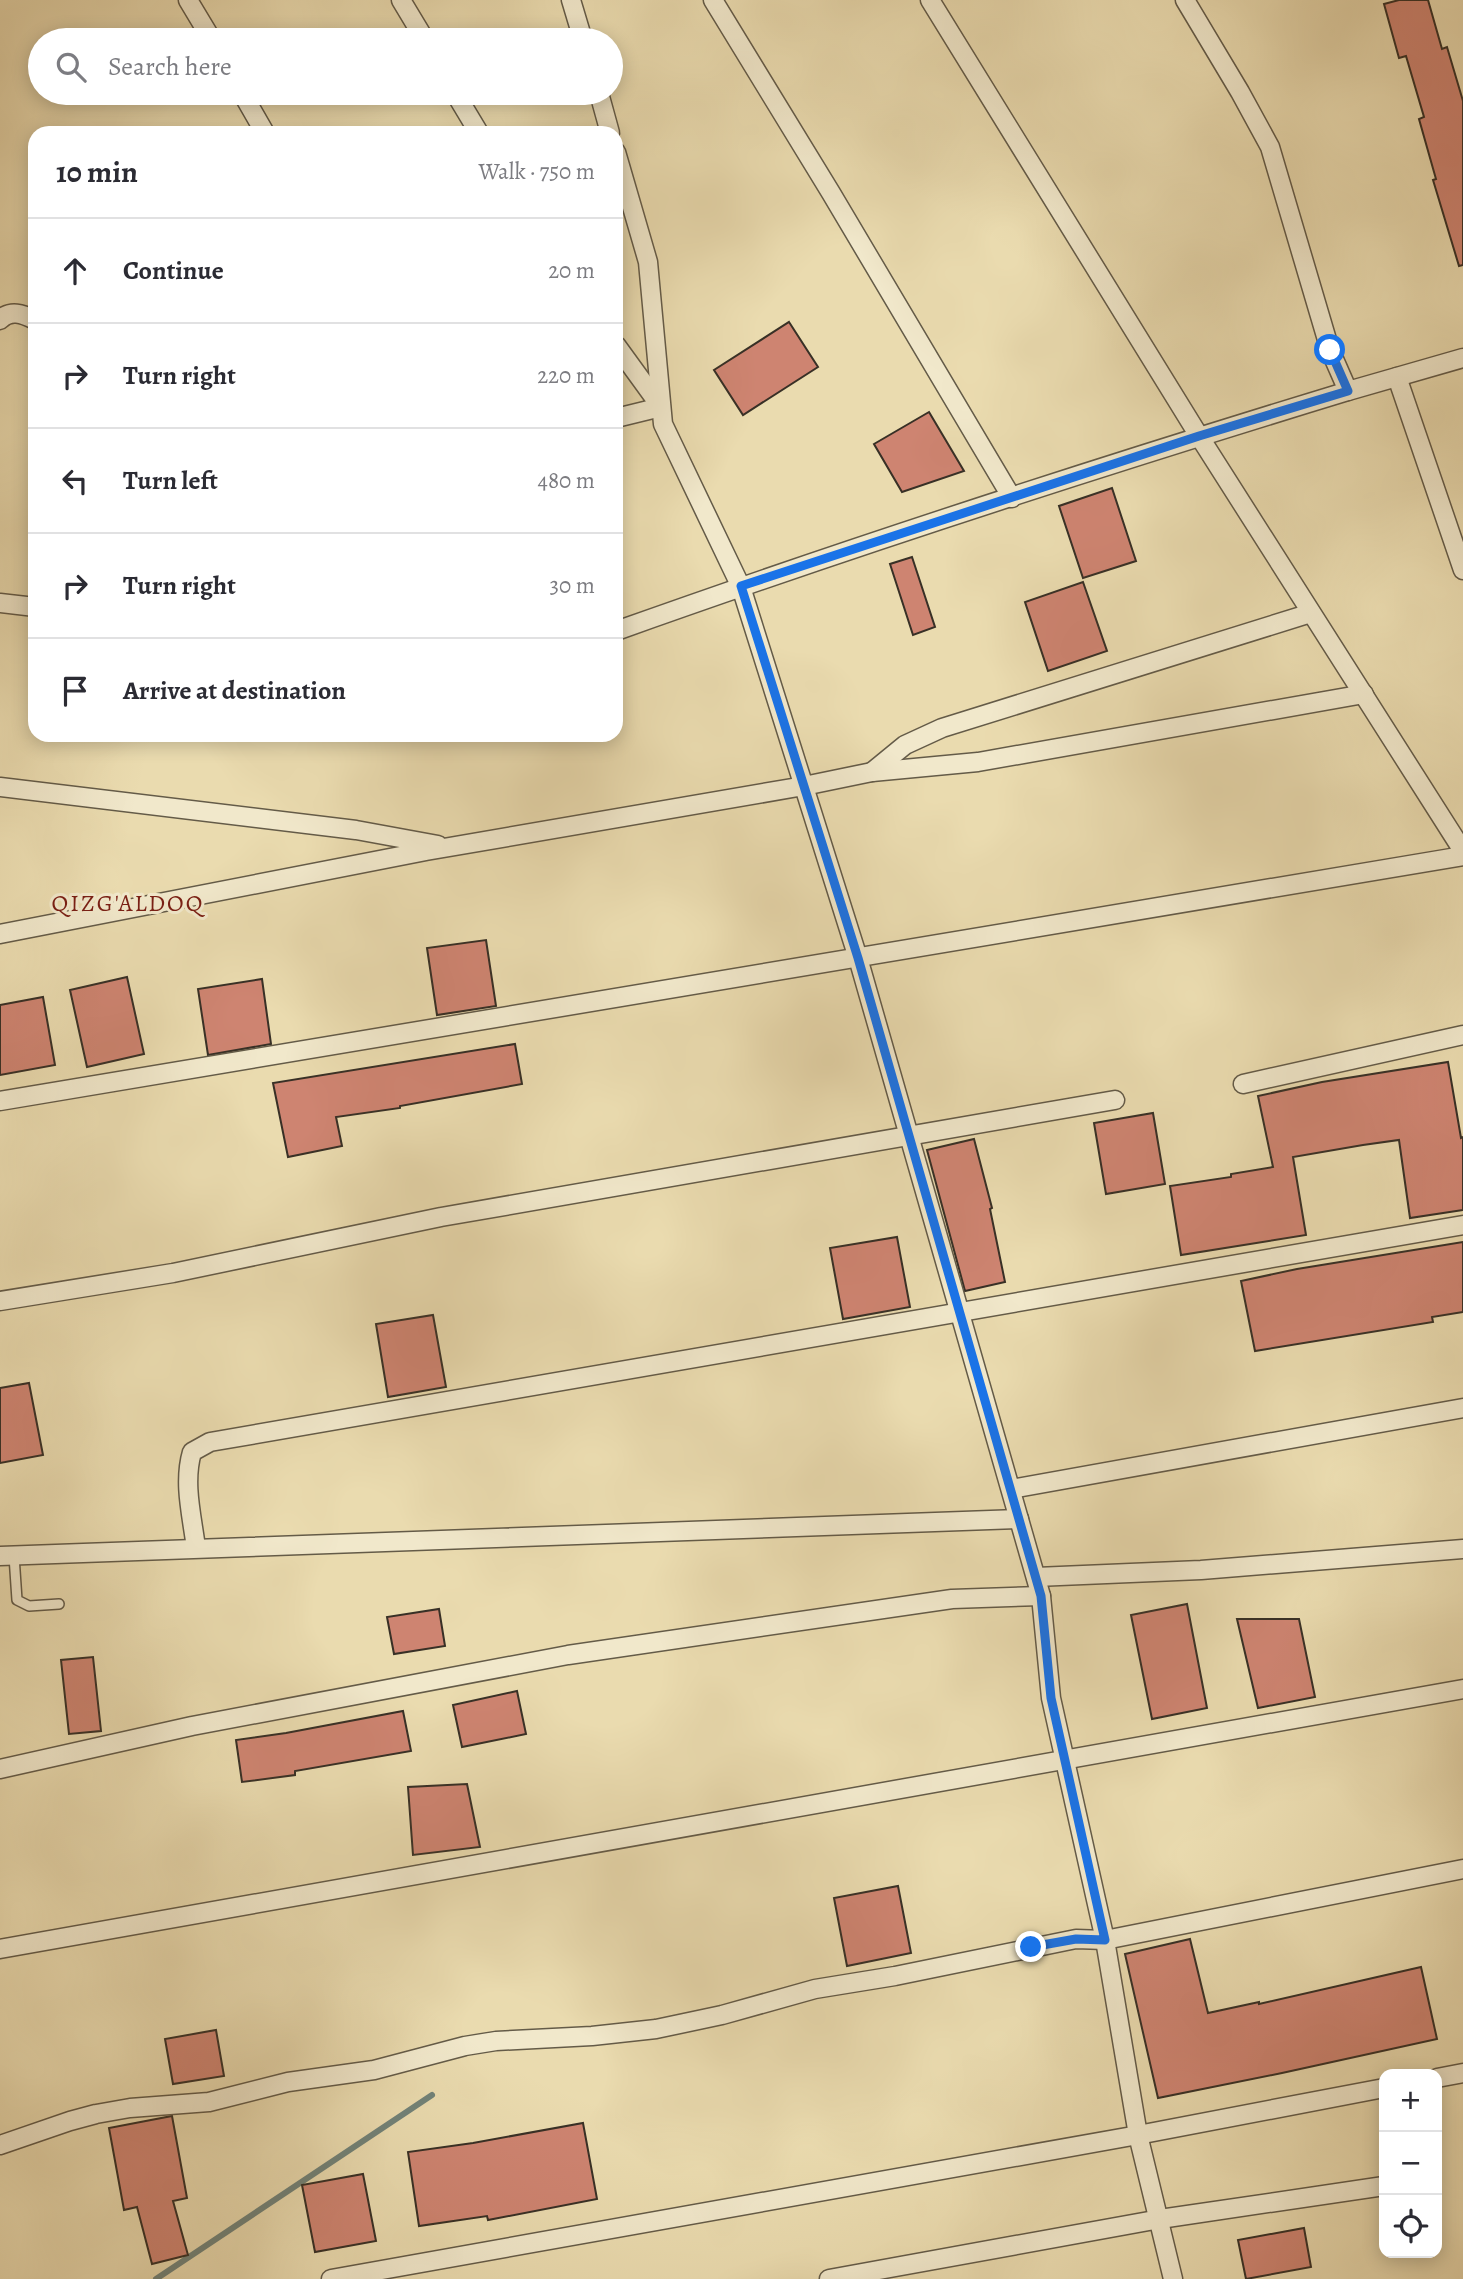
<!DOCTYPE html>
<meta charset="utf-8">
<style>
:root{--surface:#fff;--page:#f7f7f7;--text:#2b2b33;--muted:#7c7c81;--line:#e1e1e2}
body{margin:0;font-family:Alegreya,serif;background:var(--page);color:var(--text)}
.controls{position:absolute;right:21px;bottom:21px;display:grid;overflow:hidden;border-radius:14px;box-shadow:0 4px 18px #0003}
.controls button{width:63px;height:63px;display:grid;place-items:center;padding:0;border:0;border-bottom:2px solid var(--line);background:var(--surface);color:var(--text);font:35px sans-serif}
.stop{position:absolute;width:21px;height:21px;margin:-16px;border:5px solid #1a73e8;border-radius:50%;background:#fff}
.stop.end{background:#1a73e8;border-color:#fff;box-shadow:0 2px 7px #0008}
.list{margin:0;padding:0;list-style:none}
h2{display:flex;justify-content:space-between;align-items:center;height:91px;margin:0;padding:0 28px;font-size:30px}
h2 small{font-size:23px;font-weight:400;color:var(--muted)}
.list li{display:grid;grid-template-columns:46px 1fr auto;gap:21px;align-items:center;box-sizing:border-box;height:105px;padding:0 28px;border-top:2px solid var(--line)}
.list b{display:block;font-size:26px;white-space:nowrap}
.list em{font-size:23px;font-style:normal;color:var(--muted)}
.icon{flex:none;width:38px;height:38px;fill:none;stroke:currentColor;stroke-width:2;stroke-linecap:round;stroke-linejoin:round}
.map{position:relative;flex:none;width:1463px;height:2279px;overflow:hidden}
.search{position:absolute;background:var(--surface);box-shadow:0 4px 18px #0003;left:28px;top:28px;width:595px;height:77px;display:flex;align-items:center;gap:18px;box-sizing:border-box;padding:0 24px;border-radius:38px;color:var(--muted);font-size:26px}
.panel{position:absolute;background:var(--surface);box-shadow:0 4px 18px #0003;left:28px;top:126px;width:595px;height:616px;border-radius:21px}
.map>svg:first-child{display:block}
.lines{fill:none;stroke-linecap:round;stroke-linejoin:round}
.stream{stroke:#728379;stroke-width:6}
.building{fill:#ce8471;stroke:#383026;stroke-width:2}
.lane-casing{stroke:#645b48;stroke-width:12}
.street-casing{stroke:#645b48;stroke-width:21}
.lane{stroke:#f1e8cb;stroke-width:9}
.street{stroke:#f1e8cb;stroke-width:18}
.route{stroke:#1a73e8;stroke-width:9}
.labels{text-anchor:middle;stroke-width:6;stroke-linejoin:round;paint-order:stroke}
.quarter-label{font-size:24px;letter-spacing:2px;fill:#7a1f14;stroke:#f1e8cb}
</style>
<div class="map">
<svg width="1463" height="2279" viewBox="0 0 1463 2279">
<rect width="100%" height="100%" fill="#eadbaf"/>
<filter id="stains"><feTurbulence type="fractalNoise" baseFrequency=".00286" numOctaves="4"/><feColorMatrix values="0 0 0 0 .2 0 0 0 0 .09 0 0 0 0 .02 0 0 0 .5 -.17"/></filter>
<radialGradient id="worn" r=".72"><stop offset=".6" stop-color="#630" stop-opacity="0"/><stop offset="1" stop-color="#630" stop-opacity=".3"/></radialGradient>
<g class="lines">
<path class="stream" d="M156 2279 432 2095"/>
</g>
<g class="building">
<path d="M1399 0H1428L1442 49 1447 47 1463 101V265L1459 266 1433 180 1436 179 1419 119 1424 117 1406 56 1399 58 1384 4Z"/>
<path d="M789 322 818 367 743 415 714 370Z"/>
<path d="M929 412 964 471 902 492 874 444Z"/>
<path d="M1112 488 1136 561 1083 578 1059 506Z"/>
<path d="M912 557 935 627 913 635 890 564Z"/>
<path d="M1083 582 1107 651 1048 671 1025 602Z"/>
<path d="M486 940 496 1006 437 1015 427 948Z"/>
<path d="M127 977 144 1054 87 1067 70 990Z"/>
<path d="M262 979 271 1044 208 1055 198 989Z"/>
<path d="M43 997 55 1065 0 1075V1005Z"/>
<path d="M515 1044 522 1084 400 1106V1108L336 1117 342 1146 288 1157 273 1083Z"/>
<path d="M1448 1062 1461 1138 1463 1137V1210L1410 1218 1399 1140 1363 1145 1293 1157 1306 1235 1181 1255 1170 1186 1231 1177V1174L1273 1167 1258 1096 1322 1082Z"/>
<path d="M1153 1113 1165 1184 1106 1194 1094 1123Z"/>
<path d="M974 1139 992 1208 990 1209 1005 1282 965 1291 927 1150Z"/>
<path d="M897 1237 910 1307 843 1319 830 1248Z"/>
<path d="M1463 1242V1312L1432 1317 1433 1322 1255 1351 1241 1281 1297 1269Z"/>
<path d="M433 1315 446 1387 388 1397 376 1324Z"/>
<path d="M29 1383 43 1455 0 1463V1388Z"/>
<path d="M1187 1604 1207 1708 1152 1719 1131 1615Z"/>
<path d="M439 1609 445 1646 394 1654 387 1617Z"/>
<path d="M1237 1619H1299L1315 1697 1258 1708Z"/>
<path d="M93 1657 101 1731 69 1734 61 1660Z"/>
<path d="M517 1691 526 1734 462 1747 453 1705Z"/>
<path d="M403 1711 411 1751 295 1771V1775L242 1782 236 1740 286 1733Z"/>
<path d="M467 1784 480 1847 413 1855 408 1787Z"/>
<path d="M898 1886 911 1953 847 1966 834 1898Z"/>
<path d="M1190 1939 1208 2013 1259 2002V2004L1421 1967 1437 2039 1282 2073 1158 2098 1125 1954Z"/>
<path d="M216 2030 224 2076 173 2084 165 2039Z"/>
<path d="M172 2116 187 2198 173 2201 188 2255 152 2264 137 2207 124 2210 109 2128Z"/>
<path d="M583 2123 597 2199 488 2220 487 2216 419 2226 408 2152 473 2143Z"/>
<path d="M363 2174 376 2241 315 2252 302 2185Z"/>
<path d="M1304 2228 1311 2267 1246 2279 1238 2240Z"/>
</g>
<g class="lines">
<defs>
<path id="lane" d="M14 1556 17 1600 29 1606 59 1604"/>
<g id="street">
<path d="M188 0 212 40"/>
<path d="M401 0 425 40"/>
<path d="M571 0 583 40"/>
<path d="M713 0 831 193 1012 498"/>
<path d="M930 0 1199 436 1463 851"/>
<path d="M1185 0 1240 92 1270 147 1330 350 1348 391 1463 358"/>
<path d="M242 93 265 133"/>
<path d="M455 93 479 133"/>
<path d="M599 93 610 133"/>
<path d="M616 152 648 262 663 424 741 587 858 958 1041 1596 1051 1698 1105 1940 1138 2135 1173 2279"/>
<path d="M0 320C10 309 23 314 35 320"/>
<path d="M616 345 661 407 616 418"/>
<path d="M1397 377 1463 570"/>
<path d="M0 603 35 607"/>
<path d="M616 631C857 545 1102 466 1348 391"/>
<path d="M872 772 905 745 942 728 1311 613"/>
<path d="M0 787 356 830 438 845"/>
<path d="M0 934 426 851 804 786 872 772 978 762 1364 694"/>
<path d="M1243 1084 1463 1035"/>
<path d="M0 1101 1463 856"/>
<path d="M0 1301 173 1273 441 1217 1115 1100"/>
<path d="M1011 1489 1463 1408"/>
<path d="M196 1548C192 1516 183 1483 192 1452L210 1442 1463 1225"/>
<path d="M0 1556 1019 1519"/>
<path d="M1036 1577 1201 1570 1463 1549"/>
<path d="M0 1769 192 1726 568 1655 952 1599 1041 1596"/>
<path d="M0 1949 1463 1689"/>
<path d="M1437 2078 1463 2073"/>
<path d="M0 2145 70 2121 96 2114 130 2108 209 2102 288 2082 374 2070 465 2046 496 2041 592 2036 656 2029 722 2015 815 1989 895 1976 1076 1939 1105 1940 1463 1869"/>
<path d="M331 2279 1138 2135 1384 2088"/>
<path d="M829 2279 1160 2219 1384 2186"/>
</g>
</defs>
<use href="#lane" class="lane-casing"/>
<use href="#street" class="street-casing"/>
<use href="#lane" class="lane"/>
<use href="#street" class="street"/>
</g>
<g class="lines">
<path class="route" d="M1031 1947 1076 1939 1105 1940 1051 1698 1041 1596 858 958 741 586 1199 436 1348 391 1330 350"/>
</g>
<g class="labels">
<g class="quarter-label">
<text x="128" y="911">QIZG'ALDOQ</text>
</g>
</g>
<rect width="100%" height="100%" filter="url(#stains)"/>
<rect width="100%" height="100%" fill="url(#worn)"/>
</svg>
<div class="controls">
<button>+</button>
<button>−</button>
<button><svg class="icon" aria-label="locate" viewBox="0 0 24 24"><circle cx="12" cy="12" r="6"/><path d="M12 2v4M12 18v4M2 12h4M18 12h4"/></svg></button>
</div>
<div class="stop" style="left:1330px;top:350px"></div>
<div class="stop end" style="left:1031px;top:1947px"></div>
<div class="search"><svg class="icon" aria-label="search" viewBox="0 0 24 24"><circle cx="10" cy="10" r="6"/><path d="M15 15l6 6"/></svg>Search here</div>
<section class="panel">
<h2>10 min<small>Walk · 750 m</small></h2>
<ul class="list">
<li><svg class="icon" aria-label="ahead" viewBox="0 0 24 24"><path d="M12 20V5M6 11l6-6 6 6"/></svg><div><b>Continue</b></div><em>20 m</em></li>
<li><svg class="icon" aria-label="right" viewBox="0 0 24 24"><path d="M7 20v-9h11M14 6l5 5-5 5"/></svg><div><b>Turn right</b></div><em>220 m</em></li>
<li><svg class="icon" aria-label="left" viewBox="0 0 24 24"><path d="M17 20v-9H6M10 6l-5 5 5 5"/></svg><div><b>Turn left</b></div><em>480 m</em></li>
<li><svg class="icon" aria-label="right" viewBox="0 0 24 24"><path d="M7 20v-9h11M14 6l5 5-5 5"/></svg><div><b>Turn right</b></div><em>30 m</em></li>
<li><svg class="icon" aria-label="arrive" viewBox="0 0 24 24"><path d="M6 21V4h12l-3 4 3 4H6"/></svg><div><b>Arrive at destination</b></div></li>
</ul>
</section>
</div>
